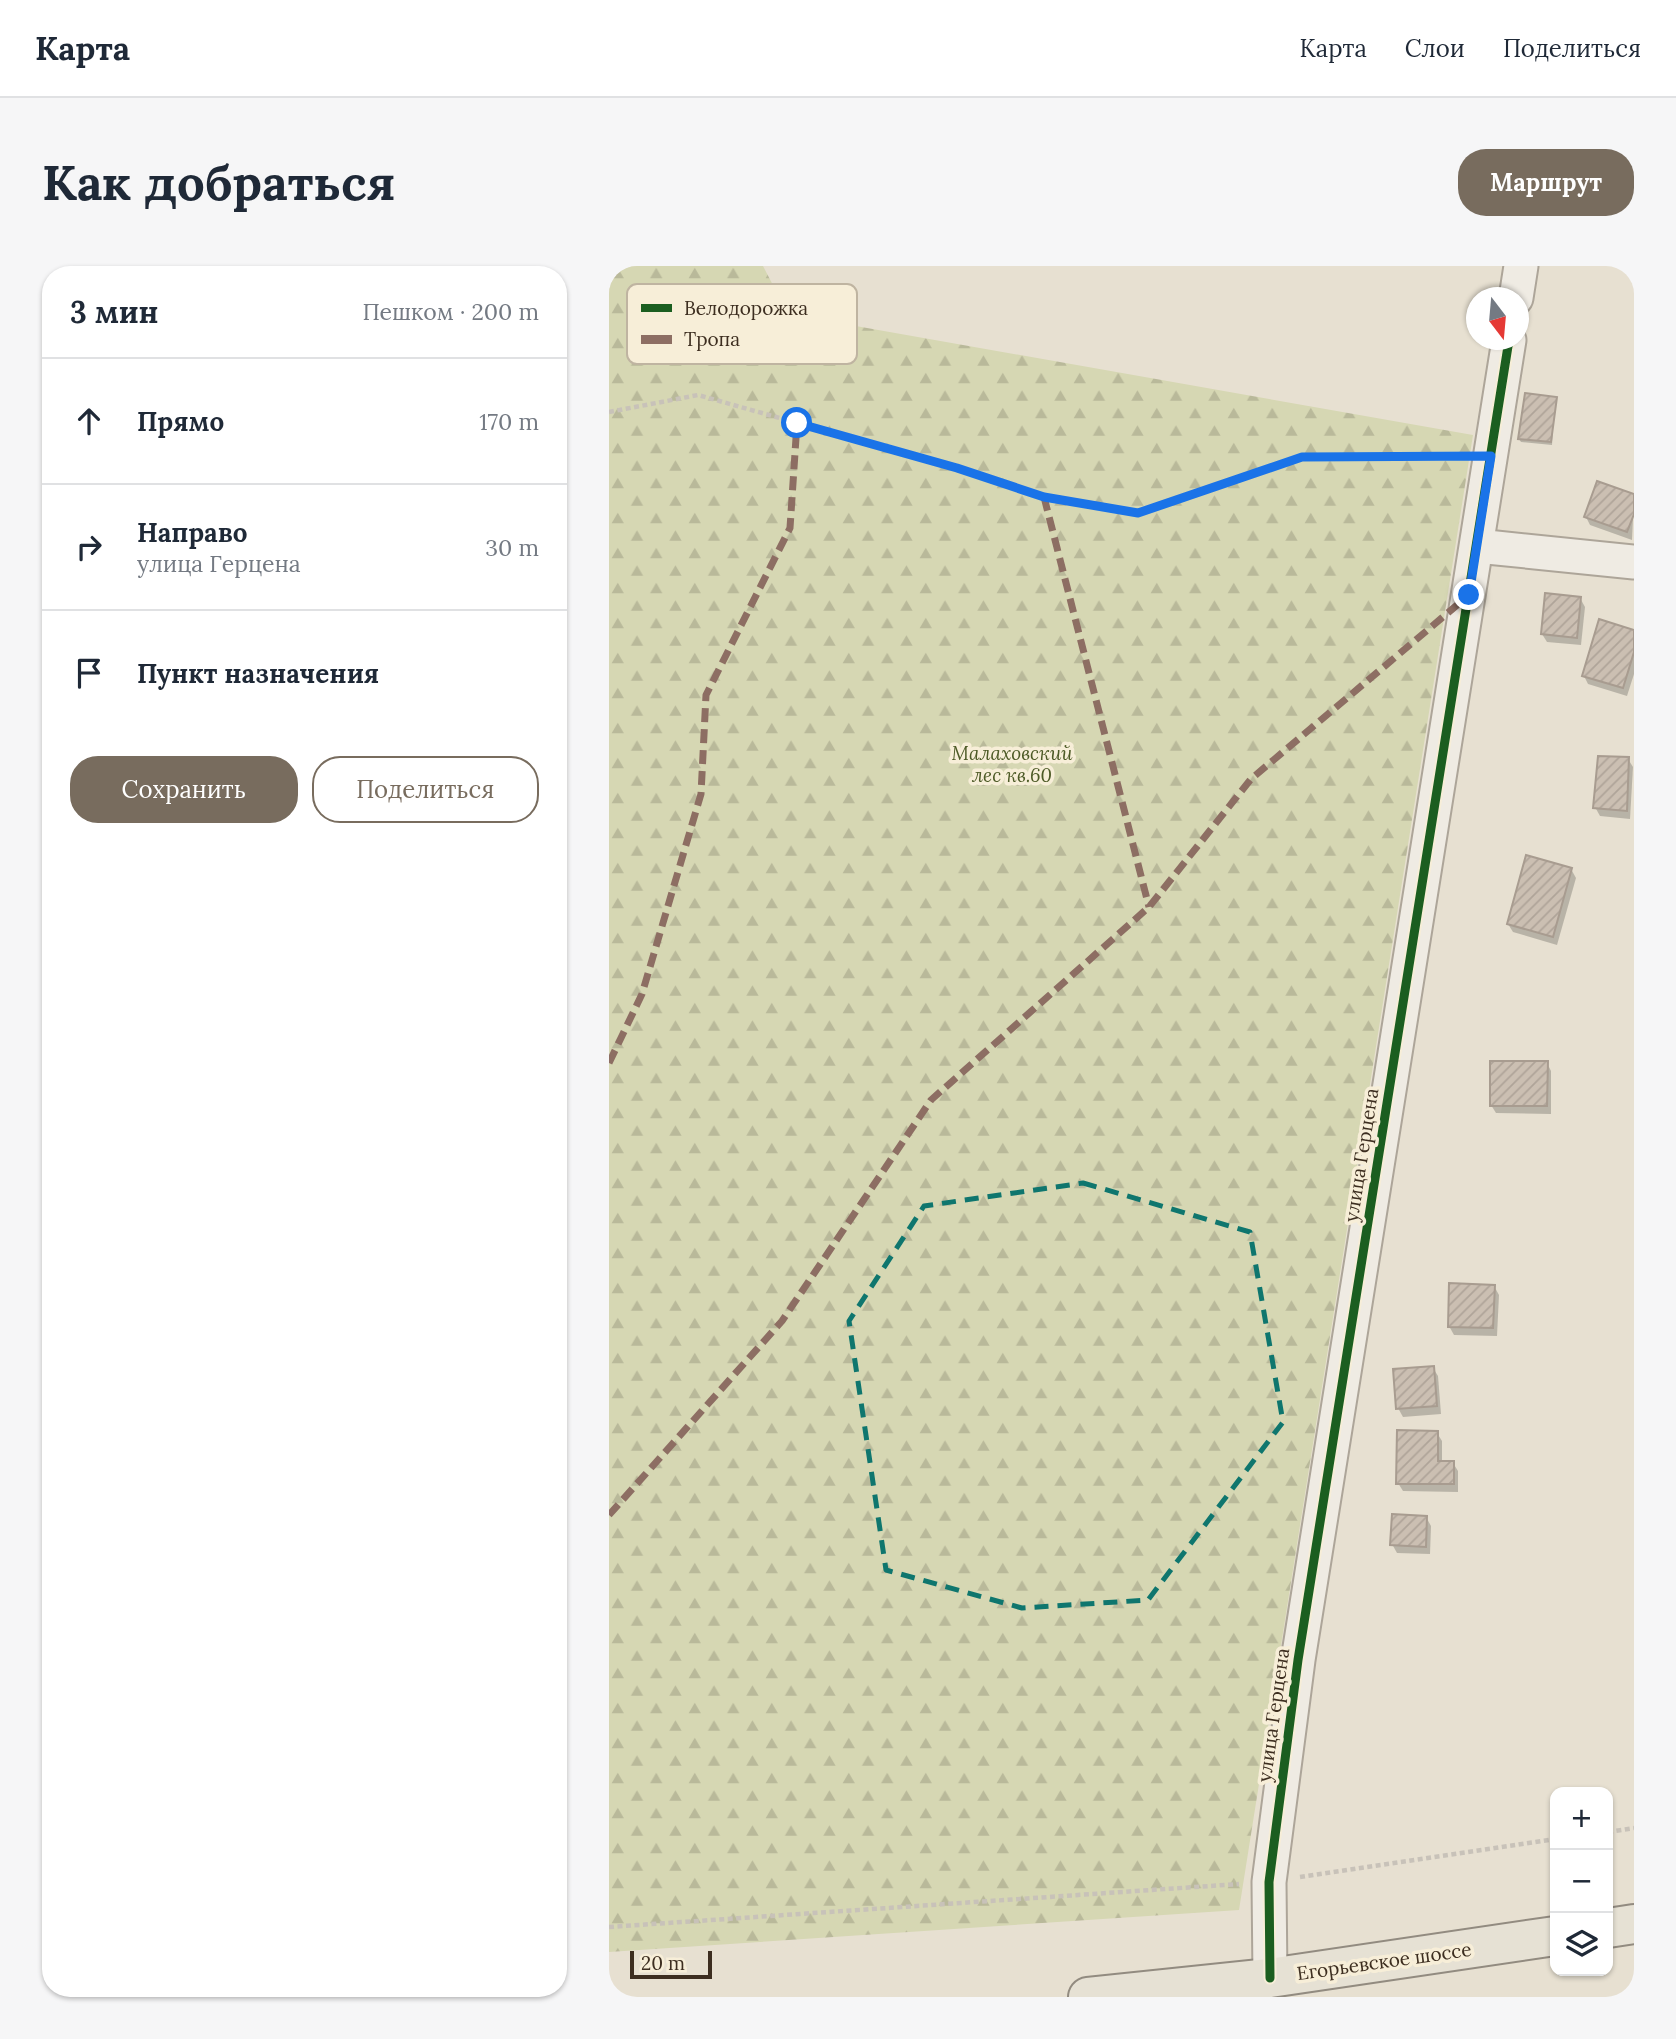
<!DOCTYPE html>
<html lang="ru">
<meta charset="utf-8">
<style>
:root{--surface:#fff;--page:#f6f6f7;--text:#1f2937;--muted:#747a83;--line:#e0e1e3;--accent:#786c5e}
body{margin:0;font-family:Lora,serif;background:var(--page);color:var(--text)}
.controls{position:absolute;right:21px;bottom:21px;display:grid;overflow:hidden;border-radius:14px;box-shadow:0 2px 5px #0004}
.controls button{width:63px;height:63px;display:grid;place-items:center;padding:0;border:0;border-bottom:2px solid var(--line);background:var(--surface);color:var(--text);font:35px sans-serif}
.compass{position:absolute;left:857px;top:21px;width:63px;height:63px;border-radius:50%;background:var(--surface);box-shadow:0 2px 5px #0004;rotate:164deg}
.scale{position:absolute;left:21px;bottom:18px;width:82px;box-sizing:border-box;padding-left:7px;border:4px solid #3d2e20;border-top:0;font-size:19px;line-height:24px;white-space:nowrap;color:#3d2e20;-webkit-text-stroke:5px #f7eed8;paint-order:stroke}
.stop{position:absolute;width:21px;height:21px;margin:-16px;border:5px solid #1a73e8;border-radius:50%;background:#fff}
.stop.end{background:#1a73e8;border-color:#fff;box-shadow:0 2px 7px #0008}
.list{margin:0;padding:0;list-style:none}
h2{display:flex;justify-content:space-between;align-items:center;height:91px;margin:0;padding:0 28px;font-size:30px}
h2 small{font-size:23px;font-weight:400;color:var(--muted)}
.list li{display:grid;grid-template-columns:46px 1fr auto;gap:21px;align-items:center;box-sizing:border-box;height:126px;padding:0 28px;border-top:2px solid var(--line)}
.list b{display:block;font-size:26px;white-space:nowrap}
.list p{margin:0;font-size:23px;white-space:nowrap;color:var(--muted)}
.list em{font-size:23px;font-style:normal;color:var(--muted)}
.actions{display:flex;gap:14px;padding:21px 28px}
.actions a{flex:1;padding:16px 0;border:2px solid var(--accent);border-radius:28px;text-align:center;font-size:24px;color:var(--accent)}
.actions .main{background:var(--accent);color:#fff}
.icon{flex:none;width:38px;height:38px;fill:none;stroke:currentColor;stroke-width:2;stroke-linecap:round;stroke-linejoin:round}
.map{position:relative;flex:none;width:1025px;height:1731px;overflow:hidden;border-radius:28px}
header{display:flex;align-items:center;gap:42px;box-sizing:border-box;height:98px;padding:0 35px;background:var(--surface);border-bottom:2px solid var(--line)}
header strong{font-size:33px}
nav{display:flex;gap:38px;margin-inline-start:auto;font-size:24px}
.intro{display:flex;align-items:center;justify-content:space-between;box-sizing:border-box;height:168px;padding:0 42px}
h1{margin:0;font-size:49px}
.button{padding:18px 32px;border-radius:28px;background:var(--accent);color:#fff;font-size:24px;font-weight:700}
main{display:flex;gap:42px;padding:0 42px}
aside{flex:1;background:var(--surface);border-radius:28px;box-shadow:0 2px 5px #0004}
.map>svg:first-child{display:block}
.forest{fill:url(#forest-firs)}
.shadow{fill:#0003}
.building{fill:url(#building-hatch);stroke:#a89c90;stroke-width:2}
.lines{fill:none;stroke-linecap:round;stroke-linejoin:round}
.street-casing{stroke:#ada599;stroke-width:37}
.primary-casing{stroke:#928b80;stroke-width:42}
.path{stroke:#c8c2b9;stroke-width:4.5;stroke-dasharray:5 3.5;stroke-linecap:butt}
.street{stroke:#efebe3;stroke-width:33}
.primary{stroke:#e6e1d4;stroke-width:38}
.quiet{stroke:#8d6e63;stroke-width:7;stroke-dasharray:14 7;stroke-linecap:butt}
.cycleway-casing{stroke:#f7eed8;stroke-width:13}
.cycleway{stroke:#1b5e20;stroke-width:9}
.route{stroke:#1a73e8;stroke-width:9}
.marked{fill:none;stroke:#0f766e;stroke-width:5;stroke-dasharray:14 9;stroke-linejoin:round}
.labels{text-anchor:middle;stroke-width:7;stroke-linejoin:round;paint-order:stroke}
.park-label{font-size:19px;font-style:italic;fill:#4d5a26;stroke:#f7eed8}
.street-label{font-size:19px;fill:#3d2e20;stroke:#f7eed8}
.key{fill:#f7eed8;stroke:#bfb4a1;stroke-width:2}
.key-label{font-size:19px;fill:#3d2e20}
</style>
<header>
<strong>Карта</strong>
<nav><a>Карта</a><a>Слои</a><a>Поделиться</a></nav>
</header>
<div class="intro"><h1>Как добраться</h1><a class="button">Маршрут</a></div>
<main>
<aside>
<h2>3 мин<small>Пешком · 200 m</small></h2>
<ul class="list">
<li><svg class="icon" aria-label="ahead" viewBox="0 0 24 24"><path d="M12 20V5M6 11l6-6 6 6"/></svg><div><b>Прямо</b></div><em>170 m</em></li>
<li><svg class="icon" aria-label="right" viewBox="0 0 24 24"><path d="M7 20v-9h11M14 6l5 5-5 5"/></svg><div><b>Направо</b><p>улица Герцена</p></div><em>30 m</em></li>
<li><svg class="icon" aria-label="arrive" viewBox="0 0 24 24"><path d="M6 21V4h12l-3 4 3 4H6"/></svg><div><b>Пункт назначения</b></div></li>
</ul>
<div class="actions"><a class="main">Сохранить</a><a>Поделиться</a></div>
</aside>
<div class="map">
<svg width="1025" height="1731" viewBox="0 0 1025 1731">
<defs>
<pattern id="forest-firs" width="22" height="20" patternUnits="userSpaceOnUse" patternTransform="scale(1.75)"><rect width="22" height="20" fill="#d6d7b3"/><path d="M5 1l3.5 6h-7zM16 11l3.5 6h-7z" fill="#b9b99a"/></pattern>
<pattern id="building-hatch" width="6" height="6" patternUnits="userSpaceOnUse" patternTransform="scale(1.75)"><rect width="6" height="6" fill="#cbbfb2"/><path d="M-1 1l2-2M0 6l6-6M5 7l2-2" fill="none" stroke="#afa499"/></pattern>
</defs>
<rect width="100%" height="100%" fill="#e7e0d1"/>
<path class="forest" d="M0 0H154L179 48 864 169 630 1644 0 1686Z"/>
<g class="shadow">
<path d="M946 132 943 179 912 176 910 173Z"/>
<path d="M1025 230 1023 274 981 259 977 251Z"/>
<path d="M971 332 976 341 972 379 938 376 933 368Z"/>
<path d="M1025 365V408L1018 430 979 418 975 410Z"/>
<path d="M1019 493 1024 501 1021 553 991 550 986 541Z"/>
<path d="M962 603 967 612 948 679 904 666 899 658Z"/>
<path d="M938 797 942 805V848L887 847 882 839Z"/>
<path d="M885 1020 890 1029 888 1070 845 1069 840 1060Z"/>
<path d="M824 1102 829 1110 832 1148 794 1151 789 1142Z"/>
<path d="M828 1167 833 1175V1197H844L849 1205V1226L794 1225 789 1217Z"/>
<path d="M817 1251 822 1260 821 1288 788 1287 783 1278Z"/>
</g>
<g class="building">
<path d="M916 127 948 131 942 176 909 173Z"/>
<path d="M988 215 1025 228V248L1018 266 975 251Z"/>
<path d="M936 327 972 331 968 372 932 368Z"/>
<path d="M990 353 1025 364V386L1014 422 973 410Z"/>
<path d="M989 490 1020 491 1018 545 984 542Z"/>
<path d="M917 589 963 602 944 671 898 658Z"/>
<path d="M881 795H939L938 840H881Z"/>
<path d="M840 1017 886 1019 884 1062 839 1061Z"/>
<path d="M825 1100 828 1140 787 1143 784 1103Z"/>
<path d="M788 1164 829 1165V1195H845V1218H787Z"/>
<path d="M783 1248 818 1250 817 1281 781 1279Z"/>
</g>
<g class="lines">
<defs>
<g id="street">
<path d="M907 32 912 0"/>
<path d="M868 280 1025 296"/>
<path d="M661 1712 660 1616 689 1394 900 74"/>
</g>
<g id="primary">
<path d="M999 1662 1025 1658"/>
<path d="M479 1731 661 1712 946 1670"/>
</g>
</defs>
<use href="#street" class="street-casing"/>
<use href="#primary" class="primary-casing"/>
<g class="path">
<path d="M0 146 89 129 348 202 435 231 529 247 693 191 853 190"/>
<path d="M999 1566 1025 1562"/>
<path d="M691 1611 946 1573"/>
<path d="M0 1661 630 1618"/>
</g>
<use href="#street" class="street"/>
<use href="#primary" class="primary"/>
<g class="quiet">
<path d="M435 231 540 641"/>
<path d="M0 797 33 728 92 528 97 429 181 262 188 157"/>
<path d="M0 1249 173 1055 322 834 540 641 642 513 860 329"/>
</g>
<defs>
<path id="cycleway" d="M661 1712 660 1616 689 1394 900 74"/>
</defs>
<use href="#cycleway" class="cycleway-casing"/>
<use href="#cycleway" class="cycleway"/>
</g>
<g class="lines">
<path class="route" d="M188 157 348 202 435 231 529 247 693 191 882 190 860 329"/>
</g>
<path class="marked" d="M474 917 641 966 674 1156 539 1334 413 1342 277 1304 240 1055 315 940Z"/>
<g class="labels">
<g class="park-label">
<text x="403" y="494">Малаховский<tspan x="403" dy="22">лес кв.60</tspan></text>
</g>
<g class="street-label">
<text transform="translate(752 889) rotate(-81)" y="7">улица Герцена</text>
<text transform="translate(664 1449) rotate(-82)" y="7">улица Герцена</text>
<text transform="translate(775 1695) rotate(-8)" y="7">Егорьевское шоссе</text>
</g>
</g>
<rect x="18" y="18" width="230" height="80" rx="10" class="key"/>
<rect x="32" y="38" width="31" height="8" fill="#1b5e20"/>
<rect x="32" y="69" width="31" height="9" fill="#8d6e63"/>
<g class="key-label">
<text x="75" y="49">Велодорожка</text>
<text x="75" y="80">Тропа</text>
</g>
</svg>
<div class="controls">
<button>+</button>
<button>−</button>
<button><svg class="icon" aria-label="layers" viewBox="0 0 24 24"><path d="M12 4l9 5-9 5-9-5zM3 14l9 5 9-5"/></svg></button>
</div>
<svg class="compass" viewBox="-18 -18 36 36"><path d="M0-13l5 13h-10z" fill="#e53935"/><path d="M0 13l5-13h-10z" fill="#747a83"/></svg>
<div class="scale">20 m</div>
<div class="stop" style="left:188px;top:157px"></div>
<div class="stop end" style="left:860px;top:329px"></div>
</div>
</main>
